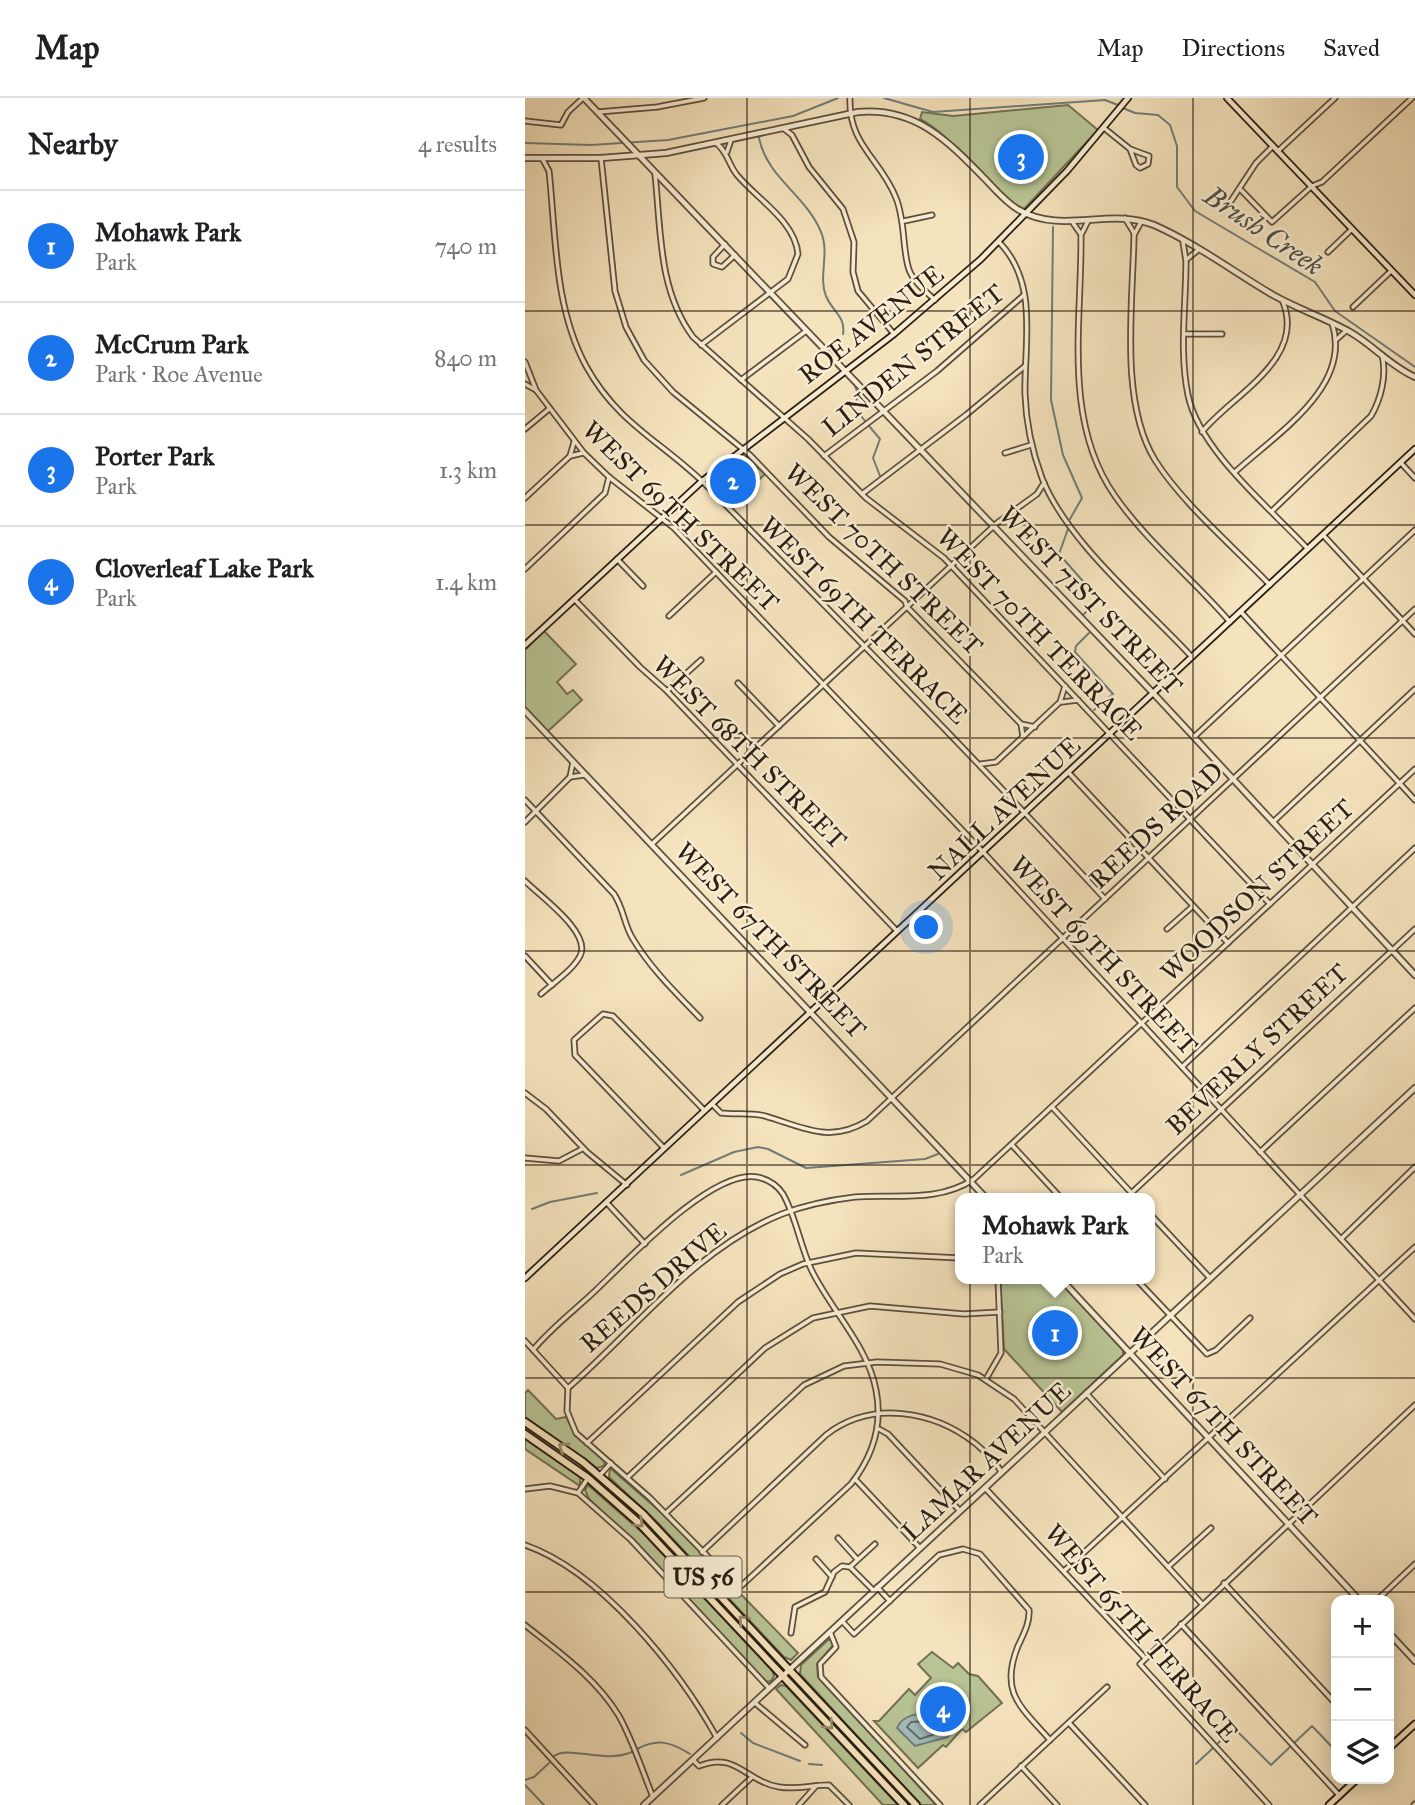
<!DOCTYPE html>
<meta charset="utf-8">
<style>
:root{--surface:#fff;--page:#f6f6f6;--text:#202124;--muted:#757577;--line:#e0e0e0;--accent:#1a73e8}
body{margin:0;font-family:"IM FELL Great Primer",serif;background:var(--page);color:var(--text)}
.controls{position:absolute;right:21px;bottom:21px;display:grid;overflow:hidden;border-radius:14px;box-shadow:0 4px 18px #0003}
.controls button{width:63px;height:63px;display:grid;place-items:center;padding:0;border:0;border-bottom:2px solid var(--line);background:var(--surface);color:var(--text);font:35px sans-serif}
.you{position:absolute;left:402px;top:830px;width:24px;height:24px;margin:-18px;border:5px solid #fff;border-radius:50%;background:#1a73e8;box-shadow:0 0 0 10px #1a73e833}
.badge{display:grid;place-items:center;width:46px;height:46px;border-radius:50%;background:var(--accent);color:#fff;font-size:23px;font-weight:700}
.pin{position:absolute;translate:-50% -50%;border:4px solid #fff;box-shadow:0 2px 7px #0006}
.popup{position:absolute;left:430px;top:1095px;width:200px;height:91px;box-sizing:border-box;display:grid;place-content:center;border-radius:14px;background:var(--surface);filter:drop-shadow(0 2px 5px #0005);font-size:23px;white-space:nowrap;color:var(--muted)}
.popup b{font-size:26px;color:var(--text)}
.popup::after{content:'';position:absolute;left:50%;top:100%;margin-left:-14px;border:14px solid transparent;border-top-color:var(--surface)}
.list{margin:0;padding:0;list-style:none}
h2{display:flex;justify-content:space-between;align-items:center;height:91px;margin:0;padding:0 28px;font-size:30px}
h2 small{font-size:23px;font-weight:400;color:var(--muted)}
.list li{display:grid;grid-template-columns:46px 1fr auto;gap:21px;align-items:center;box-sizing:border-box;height:112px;padding:0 28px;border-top:2px solid var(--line)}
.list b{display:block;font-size:26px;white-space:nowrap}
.list p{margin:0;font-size:23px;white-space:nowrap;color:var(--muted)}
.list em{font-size:23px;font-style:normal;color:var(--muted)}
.icon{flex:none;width:38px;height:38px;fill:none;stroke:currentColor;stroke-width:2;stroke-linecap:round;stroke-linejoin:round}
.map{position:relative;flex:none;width:890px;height:1707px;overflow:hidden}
header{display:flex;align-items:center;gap:42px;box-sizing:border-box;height:98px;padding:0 35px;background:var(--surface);border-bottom:2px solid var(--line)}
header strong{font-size:33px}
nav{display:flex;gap:38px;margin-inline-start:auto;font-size:24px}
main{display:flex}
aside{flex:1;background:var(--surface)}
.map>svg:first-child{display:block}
.green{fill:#b8c494;stroke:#727153;stroke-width:2}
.water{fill:#a1bbbc;stroke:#727c78;stroke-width:2}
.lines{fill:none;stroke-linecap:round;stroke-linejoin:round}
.shore{stroke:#666c67;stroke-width:2}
.stream{stroke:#727c78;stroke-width:2}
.minor-casing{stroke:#5e4f3d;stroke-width:7}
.tertiary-casing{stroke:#5e4f3d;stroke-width:8}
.secondary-casing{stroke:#2b1e12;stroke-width:8}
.primary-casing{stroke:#2b1e12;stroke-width:9}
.trunk-casing{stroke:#2b1e12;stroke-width:10}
.minor{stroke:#f8edd4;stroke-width:3.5}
.tertiary{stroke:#f8edd4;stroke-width:4.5}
.secondary{stroke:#f8edd4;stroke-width:4.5}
.primary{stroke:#f5e3bd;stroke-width:5}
.trunk{stroke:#f5e3bd;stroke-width:6}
.oneway{stroke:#9a8a70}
.grid{fill:none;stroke:#2b1e12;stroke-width:2;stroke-opacity:0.55}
.labels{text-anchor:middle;stroke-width:5;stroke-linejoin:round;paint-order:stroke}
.shield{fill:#f8edd4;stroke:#685c4c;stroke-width:2}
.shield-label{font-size:24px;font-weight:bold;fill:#2b1e12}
.street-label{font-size:26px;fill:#2b1e12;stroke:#f8edd4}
.water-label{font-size:28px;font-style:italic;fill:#4e4d45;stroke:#f8edd4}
</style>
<header>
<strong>Map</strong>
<nav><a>Map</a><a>Directions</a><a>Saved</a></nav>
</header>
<main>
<aside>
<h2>Nearby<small>4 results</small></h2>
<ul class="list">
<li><span class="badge">1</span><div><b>Mohawk Park</b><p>Park</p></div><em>740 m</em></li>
<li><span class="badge">2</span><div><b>McCrum Park</b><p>Park · Roe Avenue</p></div><em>840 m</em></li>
<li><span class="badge">3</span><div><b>Porter Park</b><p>Park</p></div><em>1.3 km</em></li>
<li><span class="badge">4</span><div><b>Cloverleaf Lake Park</b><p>Park</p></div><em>1.4 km</em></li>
</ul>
</aside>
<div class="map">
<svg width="890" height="1707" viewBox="0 0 890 1707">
<rect width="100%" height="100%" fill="#f5e3bd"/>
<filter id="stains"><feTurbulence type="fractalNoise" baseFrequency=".00286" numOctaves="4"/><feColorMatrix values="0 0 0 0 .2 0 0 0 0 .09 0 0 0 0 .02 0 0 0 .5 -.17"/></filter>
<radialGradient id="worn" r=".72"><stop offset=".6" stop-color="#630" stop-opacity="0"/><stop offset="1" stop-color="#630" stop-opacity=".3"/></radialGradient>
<g class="green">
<path d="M543 7 573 32 499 111C459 93 436 43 395 21L397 14 428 18Z"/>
<path d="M217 355 240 376 205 409 182 384Z"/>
<path d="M19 533 51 566 32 584 42 596 48 592 57 602 22 634 0 611V552Z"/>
<path d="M475 1181H532L598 1252V1257L537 1314 479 1251Z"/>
<path d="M3 1292 31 1321 41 1319 51 1338 80 1363 79 1368 72 1370 0 1319V1295Z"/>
<path d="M0 1327 63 1372 112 1414 207 1515 79 1388 0 1332Z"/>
<path d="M0 1341 55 1379V1388L0 1351Z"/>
<path d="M85 1370 138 1416 273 1555 266 1562 259 1559 133 1425 84 1379Z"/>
<path d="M63 1387 126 1442 247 1572 249 1578 246 1583 241 1584 109 1443 64 1401 60 1392Z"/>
<path d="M303 1542H308L309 1546 292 1566 293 1579 411 1707H396L275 1576 276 1567Z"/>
<path d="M407 1554 428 1570 433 1565 444 1576 453 1578 477 1605 441 1634 437 1631 421 1649 418 1647 393 1670 349 1623H354L384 1591 390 1597 406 1580 393 1566Z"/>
<path d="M256 1587 261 1588 373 1707H358L251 1591Z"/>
</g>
<path class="water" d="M427 1613 437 1619 423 1639 390 1648 372 1630C379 1611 410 1616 427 1613Z"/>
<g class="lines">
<path class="shore" d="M421 1622 425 1625 419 1633 395 1641 382 1629 386 1624Z"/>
<g class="stream">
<path d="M359 0 408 14 580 2 593 7"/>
<path d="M598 10 610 15 633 17 645 27 652 48V89L670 113 790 184 810 213 890 269"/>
<path d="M234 40C242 80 281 97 296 134 305 155 293 179 301 198 307 213 321 219 318 236"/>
<path d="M0 45 66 47 143 42 268 18 313 0"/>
<path d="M528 129 526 302 538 357 557 400 545 421"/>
<path d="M330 288 333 296 330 310 340 323"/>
<path d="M344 328 355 341 348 360 355 378"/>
<path d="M543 431 534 456 571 498 570 505 559 516"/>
<path d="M564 535 551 548 550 554 588 596 569 612"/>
<path d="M156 1077 209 1054 233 1049 243 1051 281 1070 400 1061 413 1056"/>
<path d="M7 1111 25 1104 72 1095"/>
<path d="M216 1635 228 1645 275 1663"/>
<path d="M112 1651C133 1640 146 1644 165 1656"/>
<path d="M29 1658C43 1647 79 1666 107 1654"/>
<path d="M284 1666 297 1667"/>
<path d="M671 1666 709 1630 746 1667 787 1628 811 1653"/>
<path d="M0 1682 9 1679 24 1665"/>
<path d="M0 1687 19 1707"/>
</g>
<defs>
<g id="minor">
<path d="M325 0C323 47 356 61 371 100 381 124 377 157 385 174 390 185 401 194 410 202"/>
<path d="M73 14 132 9 179 0"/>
<path d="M0 23 36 27 43 14 58 0"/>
<path d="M258 30 267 37 284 69 318 111 329 144 328 174 333 193 369 236"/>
<path d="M579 30 605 51 624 58 623 66 615 70 611 67 605 51"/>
<path d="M753 53 810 0"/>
<path d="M202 54 206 42"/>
<path d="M17 60 24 73C31 138 29 209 61 268 94 328 140 345 184 390 318 526 451 661 580 801"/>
<path d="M76 60 90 193 101 229 119 262 148 294 225 357 304 439 380 503 382 509 496 626 498 639"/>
<path d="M130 76C136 132 133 192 168 239L283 341 341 400 419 460 745 806"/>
<path d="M716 92 747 124 787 88 797 84 887 0"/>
<path d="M704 106 731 65 748 48"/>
<path d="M600 120 609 135"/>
<path d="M379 123 407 117"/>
<path d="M563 123 556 137C557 223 537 323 590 398 622 444 668 481 705 524"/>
<path d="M616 124 609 137C608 204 594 304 630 362 657 405 709 449 745 487"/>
<path d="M548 125 555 135"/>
<path d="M474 144C514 185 499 244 500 296 501 325 507 353 517 380 542 444 620 508 667 559"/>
<path d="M658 144 661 163C661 206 654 254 663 297 674 352 744 409 783 451"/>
<path d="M200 146 188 159V166L197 169 210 157"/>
<path d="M803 154 827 131"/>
<path d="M662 161 672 153"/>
<path d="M828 209 866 173"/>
<path d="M661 236H697"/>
<path d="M812 241 822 232"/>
<path d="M176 247 263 181 273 156C270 123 232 101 212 77 203 66 203 54 191 45"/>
<path d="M0 264 11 292"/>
<path d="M216 282 281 233"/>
<path d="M0 286 11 292 59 355 84 379 149 430 459 755 890 1221"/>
<path d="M0 331 24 311"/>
<path d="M677 334C707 297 781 262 758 204"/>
<path d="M480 355 506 347"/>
<path d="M45 358 49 344"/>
<path d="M299 358 412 273 499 197"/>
<path d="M876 365 890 380"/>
<path d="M710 374C751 336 828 289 807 225"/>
<path d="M337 396 441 317 500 268"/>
<path d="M0 400 45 358 58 355"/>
<path d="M747 413 846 318C856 301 862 277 857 257"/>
<path d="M798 437 890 536"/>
<path d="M92 461 118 488"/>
<path d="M0 471 80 395 84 379"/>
<path d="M49 501 115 569 142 593 372 833"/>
<path d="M716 514 890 702"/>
<path d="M144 518 191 474"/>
<path d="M213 585 254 628"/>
<path d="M142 593 176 562"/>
<path d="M537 604 553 602"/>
<path d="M496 626 510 629"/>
<path d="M669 639 890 432"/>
<path d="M456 666 471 664 535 604 540 588"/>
<path d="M544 675 703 845"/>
<path d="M45 679 48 664"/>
<path d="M0 702 89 796C99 811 99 827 108 841 126 871 151 895 175 920"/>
<path d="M0 724 45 679 59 677"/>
<path d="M748 724 890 591"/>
<path d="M127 746 472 425 512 396 519 385"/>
<path d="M0 783C16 799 67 835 55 858 47 873 28 885 16 896"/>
<path d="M642 831 668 808"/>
<path d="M0 858 27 887"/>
<path d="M657 969 890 750"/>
<path d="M0 995 21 1011 62 1054 102 1087"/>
<path d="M188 1007 196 1015C211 1017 225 1014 240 1018 278 1029 304 1046 342 1023L890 511"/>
<path d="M527 1009 611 1100"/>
<path d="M487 1047 536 1100"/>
<path d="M139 1050 50 957 49 942 78 916 88 918 179 1012"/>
<path d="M735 1054 890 910"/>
<path d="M0 1060 34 1063 57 1051"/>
<path d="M601 1100 890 831"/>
<path d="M82 1105 120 1146"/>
<path d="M624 1115 685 1180"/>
<path d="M816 1141 890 1069"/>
<path d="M611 1181 682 1256 691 1252 725 1220"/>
<path d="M0 1243 43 1290 42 1313 51 1335 125 1400 214 1490 326 1386C348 1358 358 1327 351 1292 343 1248 305 1211 286 1171 275 1147 271 1119 258 1096 252 1087 242 1081 232 1079 186 1071 102 1163 70 1193 50 1212 26 1230 8 1252"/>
<path d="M461 1281 476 1255 473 1181"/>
<path d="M43 1290C111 1231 171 1150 257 1116 280 1107 305 1102 330 1099 370 1096 413 1105 449 1081L890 671"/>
<path d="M561 1295 640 1381"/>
<path d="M354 1331 363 1336 435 1413"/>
<path d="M62 1345 213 1204 255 1176 278 1166 331 1155 435 1160"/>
<path d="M75 1377 86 1365"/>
<path d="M103 1379 240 1250 288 1220 345 1208 439 1216 475 1214"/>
<path d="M330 1381 395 1450"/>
<path d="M460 1390 620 1560"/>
<path d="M0 1391 25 1388 53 1395 106 1442 244 1590"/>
<path d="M53 1395 63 1380"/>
<path d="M141 1415 279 1287 319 1268 352 1264 415 1266 453 1277 489 1301 677 1506"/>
<path d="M313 1440 332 1461"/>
<path d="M0 1447C75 1473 154 1571 192 1640"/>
<path d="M177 1454 301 1337C346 1302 408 1312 451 1346 460 1354 471 1363 476 1374"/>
<path d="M291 1461 307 1479"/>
<path d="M326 1468 350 1446"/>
<path d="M643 1469 686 1430"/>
<path d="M539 1473 890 1149"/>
<path d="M699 1485 811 1606"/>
<path d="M352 1489 365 1503"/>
<path d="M852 1502 890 1466"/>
<path d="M317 1523 329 1536 414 1457 438 1451 455 1456 504 1512C505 1525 498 1537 493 1548 474 1595 496 1609 525 1642"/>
<path d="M656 1526 814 1697"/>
<path d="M0 1527C34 1554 71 1580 94 1618 108 1643 117 1672 128 1699"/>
<path d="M305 1534 311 1549 295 1566 296 1579 415 1707"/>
<path d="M266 1535 270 1509 300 1494 309 1474 317 1468 325 1469 348 1492"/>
<path d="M230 1605 280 1647"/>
<path d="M544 1625 620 1707"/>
<path d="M0 1632 69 1707"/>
<path d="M168 1662 174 1668C211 1653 220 1683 254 1689 272 1692 287 1687 304 1687L324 1707"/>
<path d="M496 1668 532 1707"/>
<path d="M197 1707 226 1680"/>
<path d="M274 1707 291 1688"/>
<path d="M455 1707 582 1589"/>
<path d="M744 1707 615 1566 890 1307"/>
<path d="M889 1707 890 1706"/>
</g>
<g id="tertiary">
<path d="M59 0 629 596 890 877"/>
<path d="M0 60H76L141 55 333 14C390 9 422 42 459 80 470 91 480 104 494 112 538 137 584 109 629 127 670 145 709 174 748 197 773 211 800 220 825 234 848 247 865 268 890 279"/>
<path d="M0 613 461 1100"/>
<path d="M536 1181 834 1502"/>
<path d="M864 1535 890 1563"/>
<path d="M119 1707 890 990"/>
</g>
<g id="secondary">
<path d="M702 0 890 197"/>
<path d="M0 547 176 384 369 236 456 161 542 73 603 0"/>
<path d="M0 1180 890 351"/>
</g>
<g id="primary">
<path d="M864 1650 890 1626"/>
<path d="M804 1707 832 1681"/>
</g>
<g id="trunk">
<path d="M0 1324 58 1364 118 1416 391 1707"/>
<path d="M0 1336 63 1380 115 1426 379 1707"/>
</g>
</defs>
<use href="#minor" class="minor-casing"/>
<use href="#tertiary" class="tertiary-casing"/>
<use href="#secondary" class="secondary-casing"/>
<use href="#primary" class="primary-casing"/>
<use href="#trunk" class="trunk-casing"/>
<use href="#minor" class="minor"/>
<use href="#tertiary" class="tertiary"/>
<use href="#secondary" class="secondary"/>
<use href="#primary" class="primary"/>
<use href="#trunk" class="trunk"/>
</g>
<defs><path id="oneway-chevron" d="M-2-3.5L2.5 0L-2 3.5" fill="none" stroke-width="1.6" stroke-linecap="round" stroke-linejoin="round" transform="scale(1.75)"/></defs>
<g class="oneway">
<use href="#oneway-chevron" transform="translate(38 1349) rotate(-145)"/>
<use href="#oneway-chevron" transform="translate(114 1425) rotate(44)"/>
<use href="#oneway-chevron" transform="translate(218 1522) rotate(-133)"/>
<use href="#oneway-chevron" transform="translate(304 1627) rotate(47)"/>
</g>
<path class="grid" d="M222 0V1707M445 0V1707M668 0V1707M0 213H890M0 427H890M0 640H890M0 853H890M0 1067H890M0 1280H890M0 1494H890"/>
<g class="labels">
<rect class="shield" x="139.5" y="1458.5" width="77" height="41" rx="5"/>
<g class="shield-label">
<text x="178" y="1487">US 56</text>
</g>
<g class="street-label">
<text transform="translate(346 226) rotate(-38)" y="9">ROE AVENUE</text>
<text transform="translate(388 262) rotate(-39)" y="9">LINDEN STREET</text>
<text transform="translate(156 418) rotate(44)" y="9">WEST 69TH STREET</text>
<text transform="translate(359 461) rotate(44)" y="9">WEST 70TH STREET</text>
<text transform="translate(566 502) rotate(46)" y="9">WEST 71ST STREET</text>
<text transform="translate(339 522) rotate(45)" y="9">WEST 69TH TERRACE</text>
<text transform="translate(515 536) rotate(46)" y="9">WEST 70TH TERRACE</text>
<text transform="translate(225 654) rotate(45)" y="9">WEST 68TH STREET</text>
<text transform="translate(479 710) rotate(-43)" y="9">NALL AVENUE</text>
<text transform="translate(631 727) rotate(-43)" y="9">REEDS ROAD</text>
<text transform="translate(732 792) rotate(-43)" y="9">WOODSON STREET</text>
<text transform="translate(246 842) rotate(46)" y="9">WEST 67TH STREET</text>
<text transform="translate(579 857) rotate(47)" y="9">WEST 69TH STREET</text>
<text transform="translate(732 951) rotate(-43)" y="9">BEVERLY STREET</text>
<text transform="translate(128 1189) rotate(-41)" y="9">REEDS DRIVE</text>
<text transform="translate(699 1328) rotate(47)" y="9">WEST 67TH STREET</text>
<text transform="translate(461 1363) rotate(-43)" y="9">LAMAR AVENUE</text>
<text transform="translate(617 1535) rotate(49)" y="9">WEST 65TH TERRACE</text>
</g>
<g class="water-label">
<text transform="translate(739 132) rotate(34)" y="10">Brush Creek</text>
</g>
</g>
<rect width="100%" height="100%" filter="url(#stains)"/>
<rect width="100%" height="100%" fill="url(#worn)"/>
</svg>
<div class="controls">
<button>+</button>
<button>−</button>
<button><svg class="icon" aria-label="layers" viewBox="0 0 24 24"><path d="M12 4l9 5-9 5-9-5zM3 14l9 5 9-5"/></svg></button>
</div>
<div class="you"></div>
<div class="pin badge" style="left:530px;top:1235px">1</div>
<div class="popup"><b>Mohawk Park</b>Park</div>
<div class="pin badge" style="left:208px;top:383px">2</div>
<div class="pin badge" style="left:496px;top:59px">3</div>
<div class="pin badge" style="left:418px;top:1611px">4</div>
</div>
</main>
